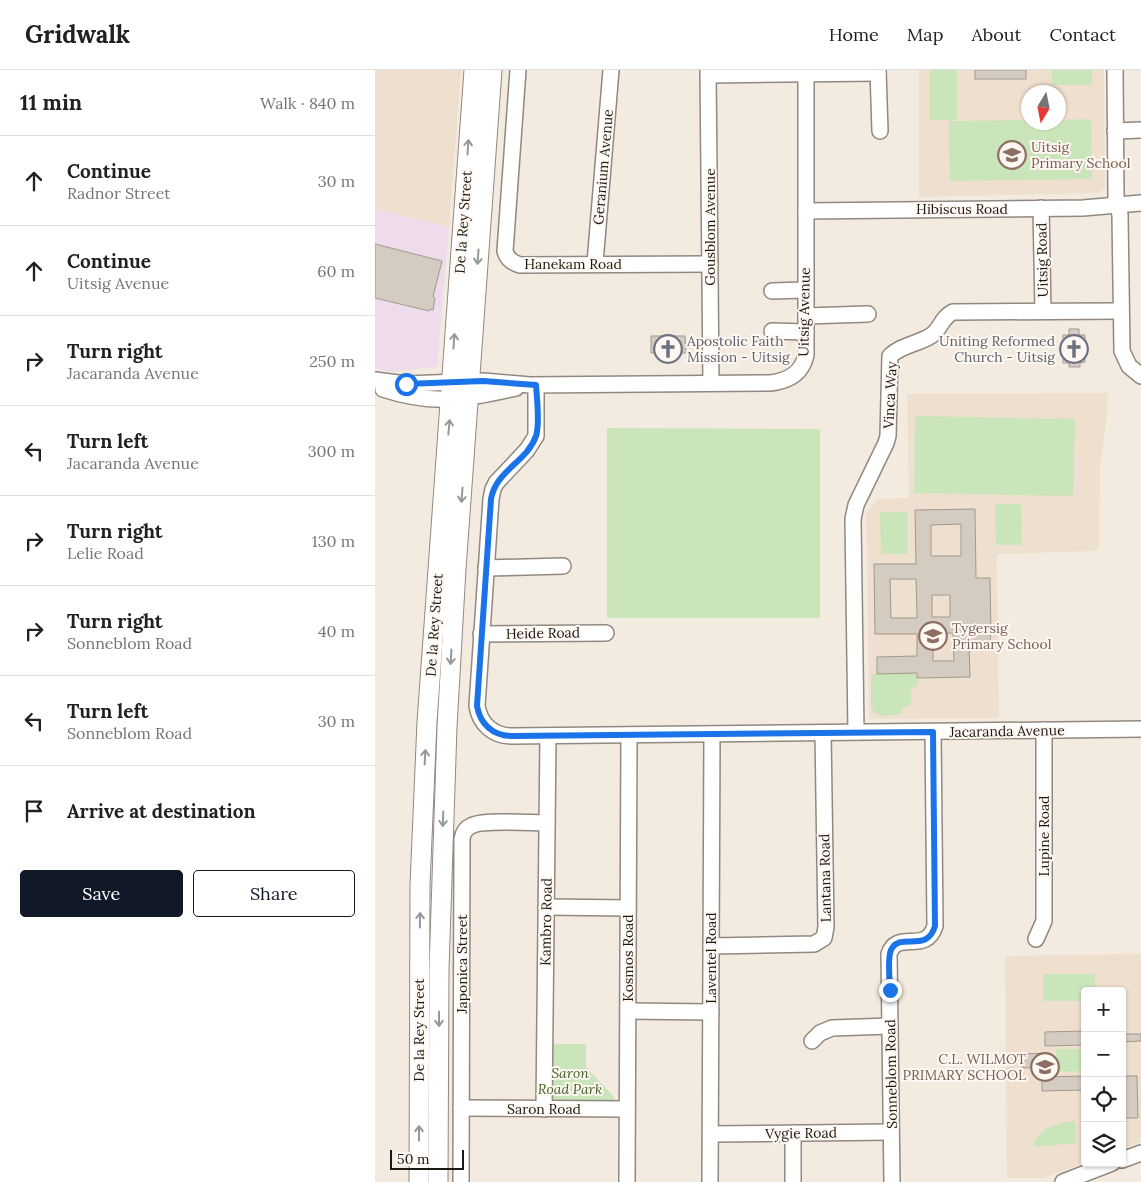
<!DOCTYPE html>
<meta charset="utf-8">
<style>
:root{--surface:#fff;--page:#f6f6f6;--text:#202124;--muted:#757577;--line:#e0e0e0;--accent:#111827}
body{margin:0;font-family:Lora,serif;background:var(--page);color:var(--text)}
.controls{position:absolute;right:15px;bottom:15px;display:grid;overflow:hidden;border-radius:5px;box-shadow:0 1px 4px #0004}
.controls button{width:45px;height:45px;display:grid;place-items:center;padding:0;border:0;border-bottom:1px solid var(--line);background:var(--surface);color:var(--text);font:25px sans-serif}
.compass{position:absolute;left:646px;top:15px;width:45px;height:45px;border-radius:50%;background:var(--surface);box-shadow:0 1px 4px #0004;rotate:190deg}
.scale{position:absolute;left:15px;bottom:12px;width:74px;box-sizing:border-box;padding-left:5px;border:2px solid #1b1814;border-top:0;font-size:14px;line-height:18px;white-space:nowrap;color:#1b1814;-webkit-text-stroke:4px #fff8f2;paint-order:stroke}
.stop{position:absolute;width:15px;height:15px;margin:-11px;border:4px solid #1a73e8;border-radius:50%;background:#fff}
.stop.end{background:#1a73e8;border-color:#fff;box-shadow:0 1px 5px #0008}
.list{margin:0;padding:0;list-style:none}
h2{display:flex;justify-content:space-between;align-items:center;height:65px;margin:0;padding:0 20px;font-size:21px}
h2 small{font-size:16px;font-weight:400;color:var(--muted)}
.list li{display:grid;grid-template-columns:32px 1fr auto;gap:15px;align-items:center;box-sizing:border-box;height:90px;padding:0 20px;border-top:1px solid var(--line)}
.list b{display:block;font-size:19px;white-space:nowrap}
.list p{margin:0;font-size:16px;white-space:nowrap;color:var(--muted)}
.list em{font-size:16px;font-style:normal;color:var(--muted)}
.actions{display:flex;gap:10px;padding:15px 20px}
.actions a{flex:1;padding:11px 0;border:1px solid var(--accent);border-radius:5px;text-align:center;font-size:18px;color:var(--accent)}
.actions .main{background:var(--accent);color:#fff}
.icon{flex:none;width:28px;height:28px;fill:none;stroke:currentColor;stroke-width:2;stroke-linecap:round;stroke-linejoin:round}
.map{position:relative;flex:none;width:766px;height:1112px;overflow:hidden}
header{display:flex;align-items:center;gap:30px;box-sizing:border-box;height:70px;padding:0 25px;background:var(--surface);border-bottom:1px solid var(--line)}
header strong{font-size:24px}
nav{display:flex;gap:28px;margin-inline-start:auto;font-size:18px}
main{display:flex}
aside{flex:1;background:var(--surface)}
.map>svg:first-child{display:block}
.commercial{fill:#eedcec}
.built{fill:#eedfce;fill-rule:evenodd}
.green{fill:#cbe5bb}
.building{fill:#d5ccc1;stroke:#a2998f;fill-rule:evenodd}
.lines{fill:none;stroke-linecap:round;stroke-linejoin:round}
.minor-casing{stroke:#91887f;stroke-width:18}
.major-casing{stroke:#91887f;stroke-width:21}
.minor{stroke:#fff;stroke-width:15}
.major{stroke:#fff;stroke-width:19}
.oneway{stroke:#989795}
.route{stroke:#1a73e8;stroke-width:6}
.labels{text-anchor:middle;stroke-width:4;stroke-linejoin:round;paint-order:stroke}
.education-label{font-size:14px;fill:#785e54;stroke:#fff8f2;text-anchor:start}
.street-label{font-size:14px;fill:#1b1814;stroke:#fff8f2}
.worship-label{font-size:14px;fill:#5b616d;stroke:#fff8f2;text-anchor:start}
.park-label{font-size:14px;font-style:italic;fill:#406325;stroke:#fff8f2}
</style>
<header>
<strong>Gridwalk</strong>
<nav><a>Home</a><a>Map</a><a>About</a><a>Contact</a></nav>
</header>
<main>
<aside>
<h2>11 min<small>Walk · 840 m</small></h2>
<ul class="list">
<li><svg class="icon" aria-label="ahead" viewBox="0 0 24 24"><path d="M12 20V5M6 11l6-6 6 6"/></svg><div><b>Continue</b><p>Radnor Street</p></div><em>30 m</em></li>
<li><svg class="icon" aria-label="ahead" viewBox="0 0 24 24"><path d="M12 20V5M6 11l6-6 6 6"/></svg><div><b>Continue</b><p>Uitsig Avenue</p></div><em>60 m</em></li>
<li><svg class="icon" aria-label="right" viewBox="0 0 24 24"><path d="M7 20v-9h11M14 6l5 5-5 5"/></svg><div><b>Turn right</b><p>Jacaranda Avenue</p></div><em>250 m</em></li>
<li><svg class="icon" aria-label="left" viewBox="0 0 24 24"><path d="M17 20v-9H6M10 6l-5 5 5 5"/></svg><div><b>Turn left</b><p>Jacaranda Avenue</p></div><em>300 m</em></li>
<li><svg class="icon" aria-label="right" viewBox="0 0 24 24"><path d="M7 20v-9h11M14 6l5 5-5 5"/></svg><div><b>Turn right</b><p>Lelie Road</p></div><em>130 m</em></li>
<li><svg class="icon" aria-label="right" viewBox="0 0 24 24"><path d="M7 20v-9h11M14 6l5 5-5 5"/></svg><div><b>Turn right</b><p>Sonneblom Road</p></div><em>40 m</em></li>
<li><svg class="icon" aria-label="left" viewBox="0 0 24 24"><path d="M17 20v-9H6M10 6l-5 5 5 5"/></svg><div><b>Turn left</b><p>Sonneblom Road</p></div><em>30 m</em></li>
<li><svg class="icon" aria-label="arrive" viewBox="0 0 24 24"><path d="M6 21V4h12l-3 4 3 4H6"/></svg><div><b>Arrive at destination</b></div></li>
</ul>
<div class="actions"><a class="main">Save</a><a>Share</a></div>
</aside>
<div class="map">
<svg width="766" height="1112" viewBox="0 0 766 1112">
<rect width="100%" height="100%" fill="#f4ebe0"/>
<path class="commercial" d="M0 139 74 157 62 297 16 302 0 298Z"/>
<g class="built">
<path d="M0 0H86L74 157 0 139Z"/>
<path d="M544 0H729L730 118 724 123 544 127ZM654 22H684V52H654Z"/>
<path d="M733 323 732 345 725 396 724 479 718 481 622 484 624 648 494 649 491 442 504 429 534 428 532 324Z"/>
<path d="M766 884V1072L747 1079V921H710V1093L668 1108H632L630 886Z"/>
</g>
<g class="green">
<rect x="555" y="0" width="27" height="50"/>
<rect x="677" y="0" width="40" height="15"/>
<path d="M716 49 717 109 575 111 574 51 653 50 654 52H684V50Z"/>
<path d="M540 346 700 349 698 426 539 423Z"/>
<path d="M232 358 445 359V548H232Z"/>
<path d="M620 434H646L647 475H621Z"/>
<path d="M505 442H532V484H506Z"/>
<path d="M542 603 543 616 537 618 535 623 537 633 527 639 524 645 507 646 499 642 496 636V604Z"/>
<path d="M668 904H720V921H710V931H668Z"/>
<path d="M173 974H211V997L239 1027V1034H182L175 1031Z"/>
<path d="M681 979H710V1001L681 1002Z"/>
<path d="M700 1051 702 1073 660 1077 659 1072 670 1059 690 1052Z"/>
</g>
<g class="building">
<rect x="600" y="0" width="51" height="9"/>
<path d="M0 174 67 191 58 227 60 228 58 240 55 239 54 241 0 228Z"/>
<path d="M694 259H704V265H710V292L705 293V297H694V293H688V265H694Z"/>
<path d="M276 266H310L311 283H276Z"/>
<path d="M600 439 601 508H615L616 563 615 571H611V574H594L595 607 542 608V603L502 604V587L542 586V564H500L499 494H541L540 440ZM586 454V486H556V455ZM515 509H541L542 548H516ZM557 525H575V547H557ZM578 563 579 591H558V564Z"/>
<path d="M710 961V975L670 976V962Z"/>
<path d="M747 964H766V971L747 972Z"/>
<path d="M673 983V997L648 998V984Z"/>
<path d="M710 1006V1020L667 1021V1007Z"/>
<path d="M747 1006H762L763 1048H747Z"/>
</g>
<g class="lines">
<defs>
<g id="minor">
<path d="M143 0 130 181C132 189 138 193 145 195L335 194"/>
<path d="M333 0 336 313"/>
<path d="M503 0 505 61"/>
<path d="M740 0 741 127 745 145 747 281 754 296 766 306"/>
<path d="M334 5 503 3"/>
<path d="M740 61 766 60"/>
<path d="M666 138 668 241"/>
<path d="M431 141 708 138 766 133"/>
<path d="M220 193 236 0"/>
<path d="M397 221 430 220"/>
<path d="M431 246 493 244"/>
<path d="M397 261 431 262"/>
<path d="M0 310 31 314 108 311 155 315 395 313C414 311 427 303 431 285V0"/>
<path d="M161 315V366L152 380 121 413 118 419 116 429 102 636C105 654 118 666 137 666L766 659"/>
<path d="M8 319C60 336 89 329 141 318"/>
<path d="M111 498 188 496"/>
<path d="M106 564 231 563"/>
<path d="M481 662 478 449 481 435 511 373 513 366 515 286C526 275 544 274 557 265 566 258 567 247 578 242L746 241"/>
<path d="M171 837 253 838"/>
<path d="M661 869 669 851V660"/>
<path d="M336 876 439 874 449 868 451 857 448 663"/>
<path d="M253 941 336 942"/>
<path d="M437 971 445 963 457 958 515 956"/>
<path d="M86 1038 252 1039"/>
<path d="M169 1039 173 666"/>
<path d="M336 1064 516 1062"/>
<path d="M747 1090 766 1083"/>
<path d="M86 1112 87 769C88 763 91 758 96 756 107 749 156 753 172 753"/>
<path d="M252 1112 254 665"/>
<path d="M335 1112 337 664"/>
<path d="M418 1112V1063"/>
<path d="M517 1112 514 884C522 859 551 885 560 856L558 662"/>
<path d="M688 1112 737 1093"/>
</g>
<g id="major">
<path d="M44 1112 45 815 52 652 99 0"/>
<path d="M63 1112 64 900 72 657 81 499 117 0"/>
</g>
</defs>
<use href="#minor" class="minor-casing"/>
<use href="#major" class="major-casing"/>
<use href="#minor" class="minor"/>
<use href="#major" class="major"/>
</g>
<defs><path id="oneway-shaft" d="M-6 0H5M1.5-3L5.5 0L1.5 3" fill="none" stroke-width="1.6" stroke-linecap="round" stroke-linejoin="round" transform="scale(1.25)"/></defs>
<g class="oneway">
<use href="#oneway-shaft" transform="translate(93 77) rotate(-86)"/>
<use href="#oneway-shaft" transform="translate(103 187) rotate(94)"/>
<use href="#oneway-shaft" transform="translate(79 271) rotate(-86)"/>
<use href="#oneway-shaft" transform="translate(74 357) rotate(-85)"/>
<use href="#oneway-shaft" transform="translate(87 425) rotate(94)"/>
<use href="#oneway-shaft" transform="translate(76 587) rotate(93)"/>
<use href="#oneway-shaft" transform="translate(50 687) rotate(-87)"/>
<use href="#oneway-shaft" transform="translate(68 749) rotate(92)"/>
<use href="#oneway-shaft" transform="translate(45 850) rotate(-89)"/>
<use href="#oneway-shaft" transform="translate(64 949) rotate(90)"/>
<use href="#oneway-shaft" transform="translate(44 1063) rotate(-90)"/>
</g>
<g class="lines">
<path class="route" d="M31 314 108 311 161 315C162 329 165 354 161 366 152 392 121 400 116 429L102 636C105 654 118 666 137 666L558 662 560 856C552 884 525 861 516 880 512 889 515 910 515 920"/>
</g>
<defs>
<symbol id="school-ring" viewBox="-11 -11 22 22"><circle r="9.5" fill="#fff8f2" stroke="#8d6e63" stroke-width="1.5"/><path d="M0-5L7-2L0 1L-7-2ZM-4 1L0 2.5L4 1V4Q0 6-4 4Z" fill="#8d6e63"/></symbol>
<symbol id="church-ring" viewBox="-11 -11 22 22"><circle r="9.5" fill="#fff8f2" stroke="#6b7280" stroke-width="1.5"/><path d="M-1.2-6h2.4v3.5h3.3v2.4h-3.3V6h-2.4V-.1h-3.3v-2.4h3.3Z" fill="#6b7280"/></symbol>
</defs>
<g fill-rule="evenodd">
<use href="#school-ring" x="621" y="69" width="32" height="32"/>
<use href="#church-ring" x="277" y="263" width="32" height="32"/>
<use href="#church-ring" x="683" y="263" width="32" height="32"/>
<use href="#school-ring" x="542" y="550" width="32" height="32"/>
<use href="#school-ring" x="654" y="981" width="32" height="32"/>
</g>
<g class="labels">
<g class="education-label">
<text x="656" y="82">Uitsig<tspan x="656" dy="16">Primary School</tspan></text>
<text x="577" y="563">Tygersig<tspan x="577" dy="16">Primary School</tspan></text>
<text x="651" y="994" text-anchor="end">C.L. WILMOT<tspan x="651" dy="16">PRIMARY SCHOOL</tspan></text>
</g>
<g class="street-label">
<text transform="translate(228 97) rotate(-85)" y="5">Geranium Avenue</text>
<text x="587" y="144">Hibiscus Road</text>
<text transform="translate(88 152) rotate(-86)" y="5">De la Rey Street</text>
<text transform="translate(335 157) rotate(-90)" y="5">Gousblom Avenue</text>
<text transform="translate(667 190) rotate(-91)" y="5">Uitsig Road</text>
<text x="198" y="199">Hanekam Road</text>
<text transform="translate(429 242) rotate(-89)" y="5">Uitsig Avenue</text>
<text transform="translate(515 325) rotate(-87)" y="5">Vinca Way</text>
<text transform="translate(59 555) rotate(-86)" y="5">De la Rey Street</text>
<text transform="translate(168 563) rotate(-1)" y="5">Heide Road</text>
<text transform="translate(632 661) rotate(-1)" y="5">Jacaranda Avenue</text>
<text transform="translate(669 766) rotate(-90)" y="5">Lupine Road</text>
<text transform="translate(450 808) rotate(-91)" y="5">Lantana Road</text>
<text transform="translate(171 852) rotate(-89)" y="5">Kambro Road</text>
<text transform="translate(253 888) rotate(-90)" y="5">Kosmos Road</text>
<text transform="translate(336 888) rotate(-90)" y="5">Laventel Road</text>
<text transform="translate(87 894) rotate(-90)" y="5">Japonica Street</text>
<text transform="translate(44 960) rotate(-90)" y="5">De la Rey Street</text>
<text transform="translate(516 1004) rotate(-91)" y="5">Sonneblom Road</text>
<text x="169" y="1044">Saron Road</text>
<text transform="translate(426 1063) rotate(-1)" y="5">Vygie Road</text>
</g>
<g class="worship-label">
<text x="312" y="276">Apostolic Faith<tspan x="312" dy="16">Mission - Uitsig</tspan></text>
<text x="680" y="276" text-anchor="end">Uniting Reformed<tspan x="680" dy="16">Church - Uitsig</tspan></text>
</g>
<g class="park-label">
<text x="195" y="1008">Saron<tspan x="195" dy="16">Road Park</tspan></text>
</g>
</g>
</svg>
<div class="controls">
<button>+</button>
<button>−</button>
<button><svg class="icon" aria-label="locate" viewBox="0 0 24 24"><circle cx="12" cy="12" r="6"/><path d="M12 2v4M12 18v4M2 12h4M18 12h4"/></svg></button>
<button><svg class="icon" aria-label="layers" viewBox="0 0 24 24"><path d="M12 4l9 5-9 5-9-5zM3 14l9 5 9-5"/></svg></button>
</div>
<svg class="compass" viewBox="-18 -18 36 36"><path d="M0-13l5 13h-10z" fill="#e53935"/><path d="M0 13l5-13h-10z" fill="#757577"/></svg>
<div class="scale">50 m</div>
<div class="stop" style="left:31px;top:314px"></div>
<div class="stop end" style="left:515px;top:920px"></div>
</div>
</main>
